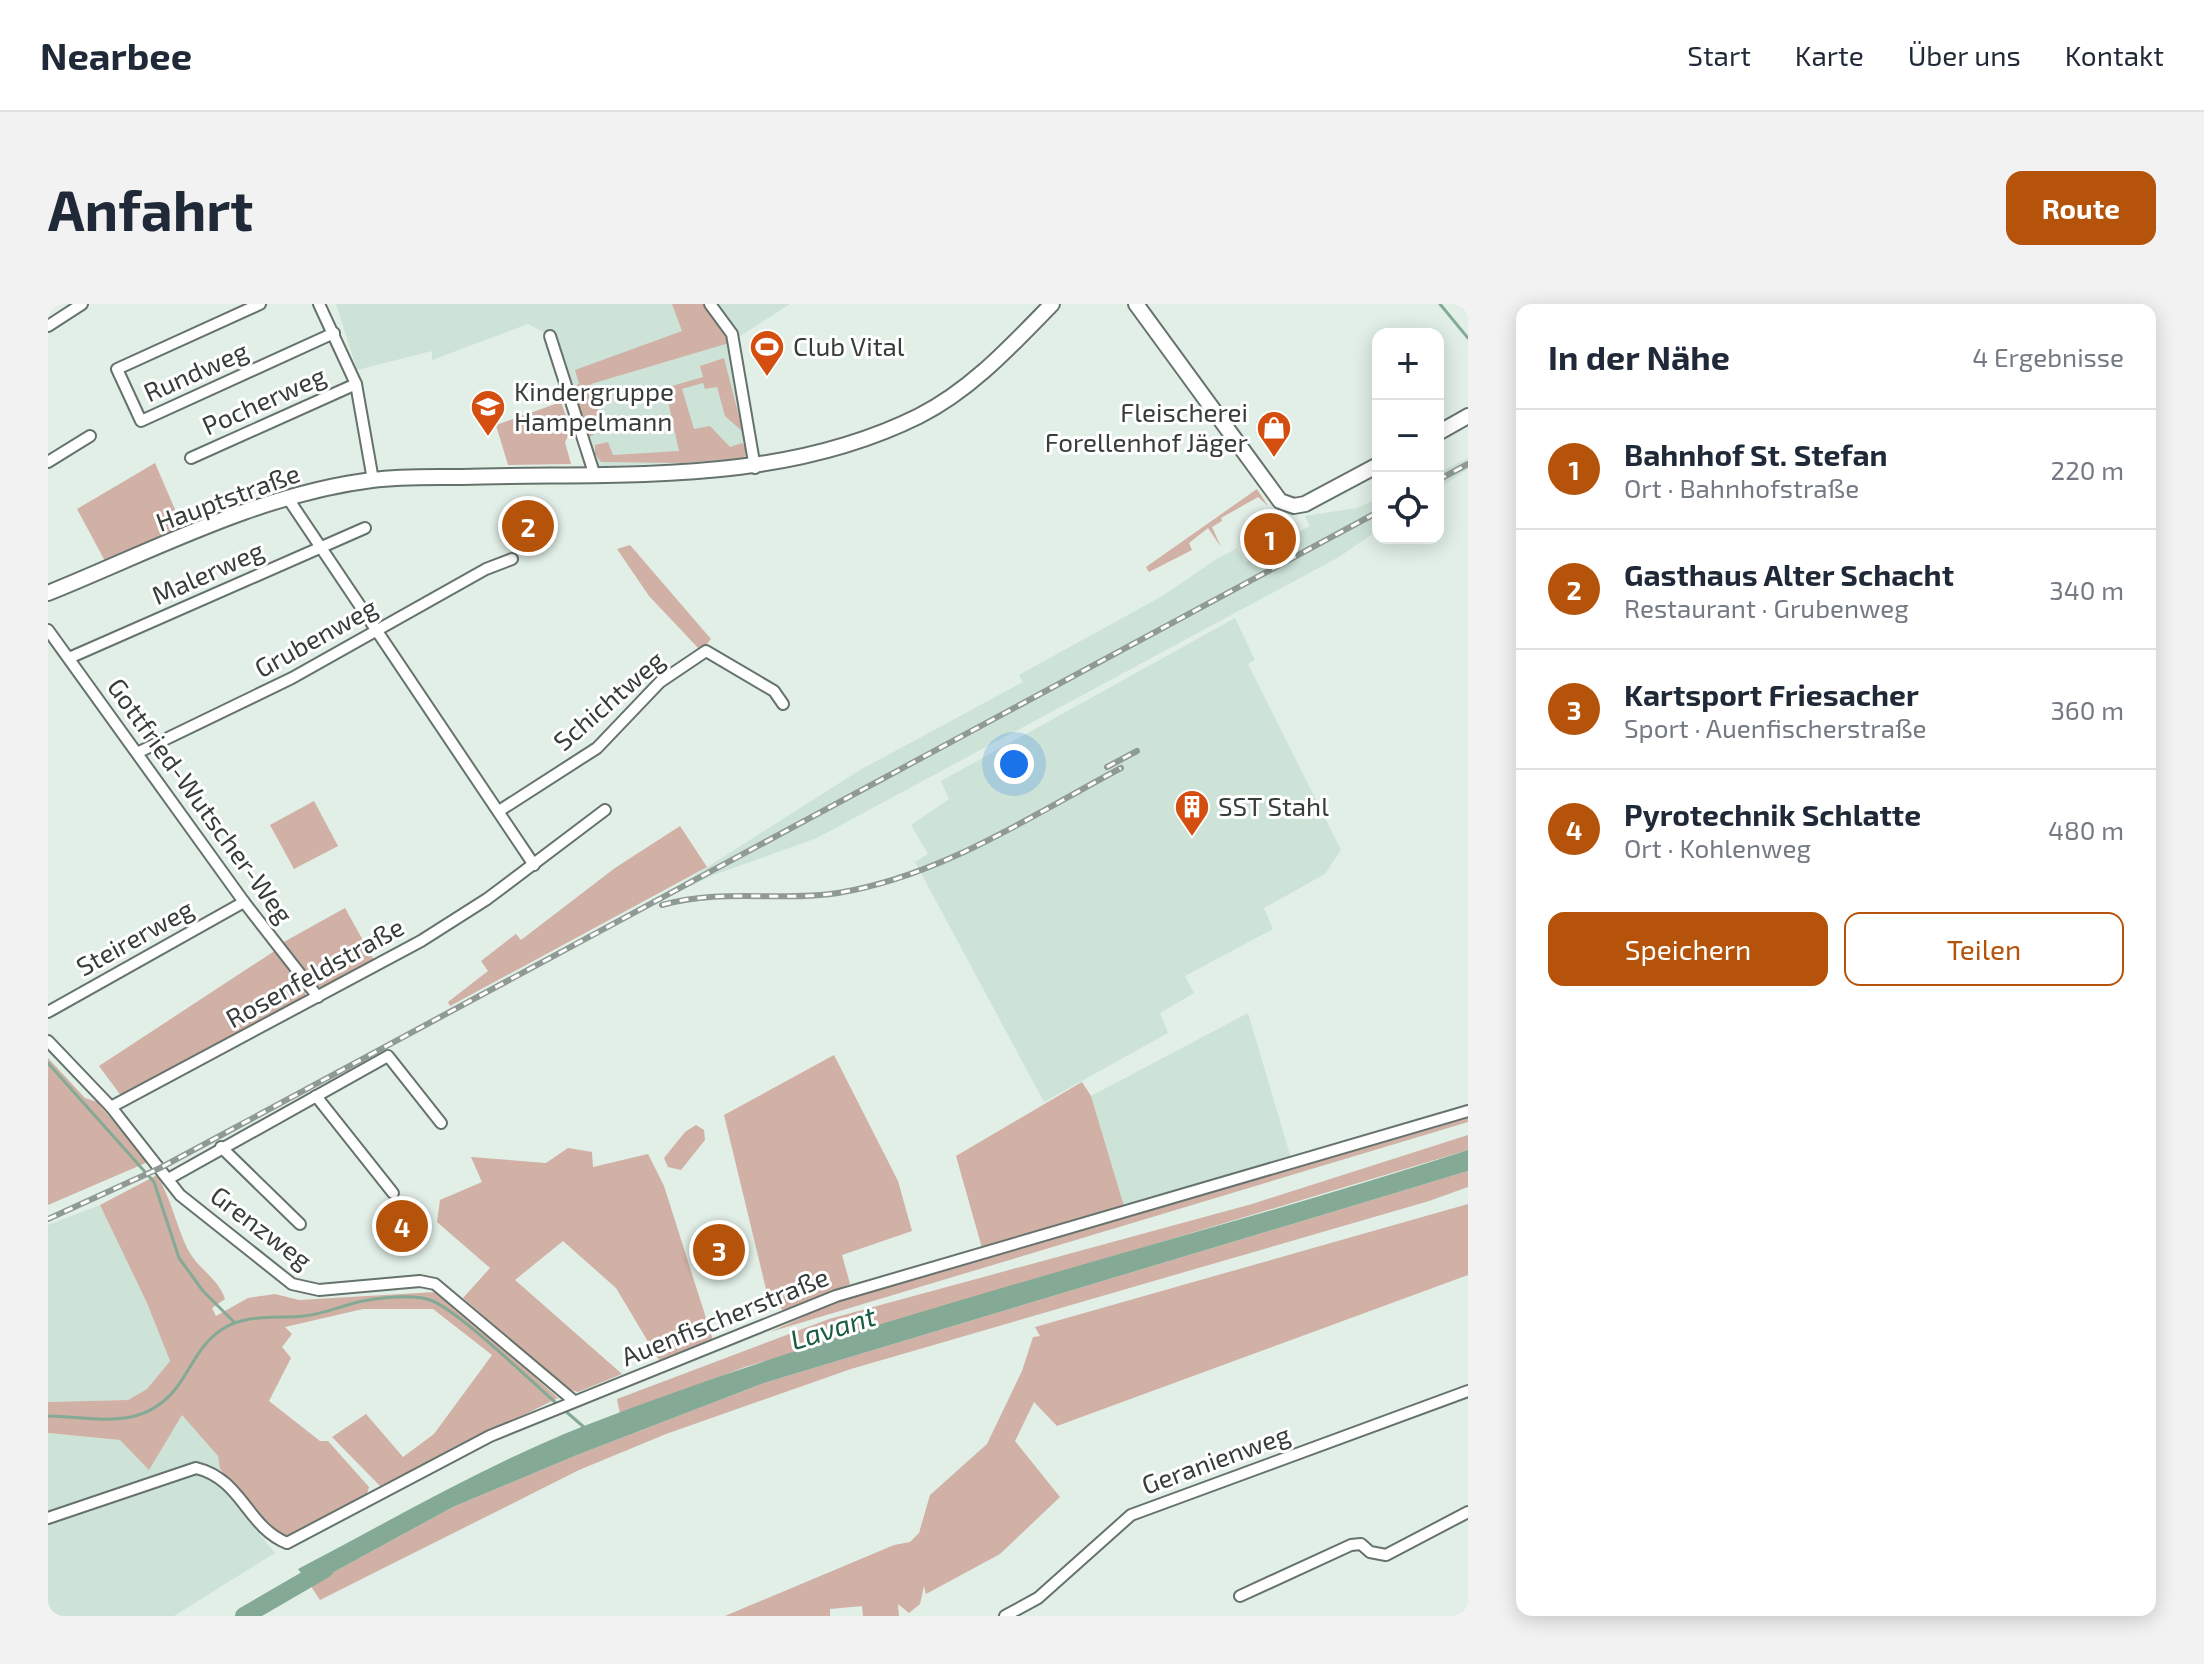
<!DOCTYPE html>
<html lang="de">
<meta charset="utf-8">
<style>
:root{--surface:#fff;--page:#f2f2f3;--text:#1f2937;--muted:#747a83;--line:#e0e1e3;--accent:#b45309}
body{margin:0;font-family:"Exo 2",sans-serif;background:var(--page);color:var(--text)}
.controls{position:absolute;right:24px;top:24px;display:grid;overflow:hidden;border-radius:16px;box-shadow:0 4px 20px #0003}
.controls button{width:72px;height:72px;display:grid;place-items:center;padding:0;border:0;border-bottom:2px solid var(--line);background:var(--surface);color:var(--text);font:40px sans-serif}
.you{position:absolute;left:966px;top:460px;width:28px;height:28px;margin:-20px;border:6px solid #fff;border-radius:50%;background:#1a73e8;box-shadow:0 0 0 12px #1a73e833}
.badge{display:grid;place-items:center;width:52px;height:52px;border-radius:50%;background:var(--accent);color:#fff;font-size:26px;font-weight:700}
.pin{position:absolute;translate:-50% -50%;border:4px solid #fff;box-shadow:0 2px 8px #0006}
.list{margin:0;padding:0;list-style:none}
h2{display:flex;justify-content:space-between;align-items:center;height:104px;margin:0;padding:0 32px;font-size:34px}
h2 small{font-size:26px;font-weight:400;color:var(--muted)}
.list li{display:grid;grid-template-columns:52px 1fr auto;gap:24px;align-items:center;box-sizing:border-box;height:120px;padding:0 32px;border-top:2px solid var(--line)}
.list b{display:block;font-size:30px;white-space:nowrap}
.list p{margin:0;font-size:26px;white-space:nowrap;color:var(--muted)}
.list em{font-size:26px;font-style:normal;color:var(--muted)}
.actions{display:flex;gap:16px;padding:24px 32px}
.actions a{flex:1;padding:18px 0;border:2px solid var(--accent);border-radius:16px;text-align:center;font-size:28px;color:var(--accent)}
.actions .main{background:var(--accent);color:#fff}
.icon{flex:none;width:44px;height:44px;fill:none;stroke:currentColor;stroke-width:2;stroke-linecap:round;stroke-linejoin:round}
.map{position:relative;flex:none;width:1420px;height:1312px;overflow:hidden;border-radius:16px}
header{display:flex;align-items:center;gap:48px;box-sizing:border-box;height:112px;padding:0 40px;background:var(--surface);border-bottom:2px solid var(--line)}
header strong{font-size:38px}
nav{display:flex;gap:44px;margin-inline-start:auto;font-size:28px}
.intro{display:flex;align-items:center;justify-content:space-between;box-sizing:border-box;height:192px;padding:0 48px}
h1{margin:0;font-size:56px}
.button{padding:20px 36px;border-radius:16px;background:var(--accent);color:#fff;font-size:28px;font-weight:700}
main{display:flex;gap:48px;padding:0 48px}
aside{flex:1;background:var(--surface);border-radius:16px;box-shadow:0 4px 20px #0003}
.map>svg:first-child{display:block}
.built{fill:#cee3d7}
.green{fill:#d1b0a5}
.water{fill:#84aa96}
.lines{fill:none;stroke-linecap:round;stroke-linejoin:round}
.stream{stroke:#84aa96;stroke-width:3}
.river{stroke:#84aa96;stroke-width:18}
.street-casing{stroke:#66736c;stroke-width:14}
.secondary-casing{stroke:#66736c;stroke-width:18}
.street{stroke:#fff;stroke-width:10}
.secondary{stroke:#fff;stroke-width:14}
.rail-casing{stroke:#909a94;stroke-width:6}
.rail{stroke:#fff;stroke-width:3;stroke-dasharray:9;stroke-linecap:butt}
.labels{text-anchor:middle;stroke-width:6;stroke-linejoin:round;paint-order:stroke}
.poi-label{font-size:26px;fill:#373d3a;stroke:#fff;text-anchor:start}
.street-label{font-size:26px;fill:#373d3a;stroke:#fff}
.water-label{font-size:28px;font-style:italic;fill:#195d42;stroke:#fff}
</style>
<header>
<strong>Nearbee</strong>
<nav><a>Start</a><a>Karte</a><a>Über uns</a><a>Kontakt</a></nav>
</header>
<div class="intro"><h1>Anfahrt</h1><a class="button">Route</a></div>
<main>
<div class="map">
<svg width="1420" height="1312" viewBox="0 0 1420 1312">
<rect width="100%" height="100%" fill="#e1efe7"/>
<g class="built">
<path d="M288 0H742L689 34 705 155 544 163 502 32 480 20 384 56V47L309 66Z"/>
<path d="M1420 154V165L1390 185V169Z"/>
<path d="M1330 195V226L1291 253 769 534 663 572 639 584 636 578 812 466 975 378 971 371 1116 291 1167 256 1189 244 1197 258 1262 222 1257 212 1308 204Z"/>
<path d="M1187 314 1207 356 1200 360 1293 546 1277 570 1216 604 1225 625 1137 672 1146 689 1112 709 1120 729 996 798 867 558 880 550 863 521 901 495 893 477Z"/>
<path d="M1200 709 1243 854 1076 902 1043 792Z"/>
<path d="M52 901 99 999 122 1057 99 1085 80 1096 0 1098V921Z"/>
<path d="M134 1110 170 1152 172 1164 167 1176 227 1249 126 1312H0V1129L72 1136Z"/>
</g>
<g class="green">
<path d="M624 0H656L681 39 543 80 556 124 542 133 523 83 531 80 527 66 634 27Z"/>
<path d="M676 54 695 128 677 112 669 83 657 85 655 79 634 85 646 125 662 122 682 143 694 139 698 143 697 154 634 159 553 158 547 150V141L560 138 565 151 631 147 617 84 655 73 652 62Z"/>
<path d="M513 98 523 126 517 138 523 160 460 161 448 121Z"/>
<path d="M107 159 135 224 57 257 29 205Z"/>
<path d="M1209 185 1220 202 1210 193 1173 214 1174 217 1164 223 1173 243 1160 224 1141 239 1144 246 1101 268 1098 263Z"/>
<path d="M582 241 663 335 653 347 601 292 569 245Z"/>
<path d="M266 497 290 542 246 565 222 521Z"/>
<path d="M632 522 659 563 402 702 400 698 440 667 433 657 464 633 468 630 473 636 567 564Z"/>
<path d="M297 604 327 658 279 684 268 682 234 639Z"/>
<path d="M228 646 258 687 256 696 74 793 51 762Z"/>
<path d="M786 751 850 877 864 927 794 951 802 980 736 1008 718 985 676 811Z"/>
<path d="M0 754 37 794 49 798 100 858 0 901Z"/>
<path d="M1034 778 1043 792 1076 902 934 944 908 852Z"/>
<path d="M1420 812V818L722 1028 783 1000Z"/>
<path d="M648 821 656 826 657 836 633 866 620 863 616 854 637 828Z"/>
<path d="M1420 831V846L697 1063 572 1110 569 1095 781 1015 1204 900Z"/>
<path d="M520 844 544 848 545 863 600 850 616 882 665 1036 611 1056 568 984 515 937 467 976 574 1070 530 1088 519 1085 415 994 442 964 389 918 392 896 434 878 423 853 498 859Z"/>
<path d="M1420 867V883L1381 897 803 1065 618 1130 531 1166 272 1296 262 1281 405 1203 529 1151 716 1079Z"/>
<path d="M109 871C124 897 128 921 140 946 150 965 171 975 177 995L164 1004 168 1012 200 994 227 990 251 996 387 988 410 1004 510 1094 332 1182 284 1133 318 1110 355 1153 386 1130 444 1051 385 1005H315L237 1023 244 1030 234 1043 243 1054 221 1097 272 1137H280L321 1183 319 1190 239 1232 229 1230 172 1165 170 1152 134 1111 101 1166 72 1136 0 1129V1098L80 1096 99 1085 122 1057 99 999 52 901Z"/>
<path d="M1420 900V971L1009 1122 986 1098 967 1137 1012 1193 952 1250 878 1290 876 1282 872 1300 861 1309 850 1300 851 1312H815L814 1302 782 1305V1312H677L846 1241 862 1238 871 1229 882 1191 939 1140 974 1067 985 1033 992 1032 987 1023Z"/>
</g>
<path class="water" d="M1420 846V867L716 1079 529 1151 405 1203 262 1281 250 1265C344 1216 437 1161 536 1122 823 1010 1127 941 1420 846Z"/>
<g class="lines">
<g class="stream">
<path d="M1392 0 1420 34"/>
<path d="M0 759 106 878 131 954 155 987 186 1018"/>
<path d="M515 1105 537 1124"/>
<path d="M0 1112C48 1113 95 1128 129 1083 144 1063 151 1041 173 1026 199 1009 227 1015 256 1012 276 1010 295 1001 315 997 333 994 364 990 382 996 409 1005 484 1078 509 1100"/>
</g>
<path class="river" d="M196 1312 277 1265"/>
<defs>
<g id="street">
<path d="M212 0 69 65 93 117 286 29"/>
<path d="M271 0 308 80 325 176"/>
<path d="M662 0 684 30 707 164"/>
<path d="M0 22 34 0"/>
<path d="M502 32 546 169"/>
<path d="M143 154 308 80"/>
<path d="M0 158 42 132"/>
<path d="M239 193 486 561"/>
<path d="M0 326 196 598 270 693"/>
<path d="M21 354 317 224"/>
<path d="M91 448 244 374 438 265 464 255"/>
<path d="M451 507 549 444 612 378 658 347 726 387 735 400"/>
<path d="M0 708 196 598"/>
<path d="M0 737 63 803 132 891 244 980 271 986 372 977 387 980 526 1097"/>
<path d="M268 792 345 889"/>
<path d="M63 803 373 637 439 595 557 506"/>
<path d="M173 843 252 920"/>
<path d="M120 875 340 752 393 819"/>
<path d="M0 1214 148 1164C194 1175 199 1223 239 1239L442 1132 788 992 1420 807"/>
<path d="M1192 1292 1303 1241 1313 1240 1322 1248 1338 1251 1420 1208"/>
<path d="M957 1312 990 1294 1083 1211 1420 1087"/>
</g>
<g id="secondary">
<path d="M1088 0 1232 197 1246 202 1257 200 1330 161"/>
<path d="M1390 129 1420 112"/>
<path d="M0 289C104 247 211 190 324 176 354 172 385 173 414 173 569 168 728 183 871 112 923 86 964 41 1004 0"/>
</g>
</defs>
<use href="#street" class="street-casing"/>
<use href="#secondary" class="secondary-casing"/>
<use href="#street" class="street"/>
<use href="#secondary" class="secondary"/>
<defs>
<g id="rail">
<path d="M1390 176 1420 160"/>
<path d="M1059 463 1089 447"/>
<path d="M614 601C675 584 730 598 790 589 893 572 983 512 1073 464"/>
<path d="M0 915 112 864 1330 208"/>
</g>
</defs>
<use href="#rail" class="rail-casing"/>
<use href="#rail" class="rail"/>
</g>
<defs>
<symbol id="stadium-pin" viewBox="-11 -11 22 30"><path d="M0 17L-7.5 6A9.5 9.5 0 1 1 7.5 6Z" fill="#d44e10" stroke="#fff"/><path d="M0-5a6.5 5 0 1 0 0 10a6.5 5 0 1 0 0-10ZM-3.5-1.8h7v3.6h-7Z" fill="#fff"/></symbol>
<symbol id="school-pin" viewBox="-11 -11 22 30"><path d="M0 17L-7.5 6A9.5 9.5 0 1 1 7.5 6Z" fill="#d44e10" stroke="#fff"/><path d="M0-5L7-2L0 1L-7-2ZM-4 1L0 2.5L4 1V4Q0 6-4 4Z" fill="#fff"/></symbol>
<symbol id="shop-pin" viewBox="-11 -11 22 30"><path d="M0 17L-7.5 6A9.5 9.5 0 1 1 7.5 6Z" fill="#d44e10" stroke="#fff"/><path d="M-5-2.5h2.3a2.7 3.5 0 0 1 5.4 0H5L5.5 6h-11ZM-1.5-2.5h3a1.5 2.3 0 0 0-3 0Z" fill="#fff"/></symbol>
<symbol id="building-pin" viewBox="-11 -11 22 30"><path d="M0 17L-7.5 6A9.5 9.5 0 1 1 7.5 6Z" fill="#d44e10" stroke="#fff"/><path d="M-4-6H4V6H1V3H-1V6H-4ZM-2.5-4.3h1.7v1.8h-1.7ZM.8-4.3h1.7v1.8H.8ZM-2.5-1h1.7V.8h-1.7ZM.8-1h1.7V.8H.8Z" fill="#fff"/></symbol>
</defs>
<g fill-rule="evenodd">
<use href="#stadium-pin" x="699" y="23" width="40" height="54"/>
<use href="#school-pin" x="420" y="83" width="40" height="54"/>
<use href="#shop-pin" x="1206" y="104" width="40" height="54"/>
<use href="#building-pin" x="1124" y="483" width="40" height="54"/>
</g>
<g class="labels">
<g class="poi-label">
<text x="745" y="52">Club Vital</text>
<text x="466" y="97">Kindergruppe<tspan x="466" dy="30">Hampelmann</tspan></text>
<text x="1200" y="118" text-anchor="end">Fleischerei<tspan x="1200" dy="30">Forellenhof Jäger</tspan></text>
<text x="1170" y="512">SST Stahl</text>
</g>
<g class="street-label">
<text transform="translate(148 68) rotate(-24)" y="9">Rundweg</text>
<text transform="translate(216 97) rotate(-24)" y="9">Pocherweg</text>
<text transform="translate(180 194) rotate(-20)" y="9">Hauptstraße</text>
<text transform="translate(160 269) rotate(-24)" y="9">Malerweg</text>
<text transform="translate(268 334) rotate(-29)" y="9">Grubenweg</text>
<text transform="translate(561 397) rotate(-41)" y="9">Schichtweg</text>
<text transform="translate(152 497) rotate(54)" y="9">Gottfried-Wutscher-Weg</text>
<text transform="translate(87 634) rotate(-29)" y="9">Steirerweg</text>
<text transform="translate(267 669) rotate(-29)" y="9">Rosenfeldstraße</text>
<text transform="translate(213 924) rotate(37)" y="9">Grenzweg</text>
<text transform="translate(677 1013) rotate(-22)" y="9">Auenfischerstraße</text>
<text transform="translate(1168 1156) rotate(-20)" y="9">Geranienweg</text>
</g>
<g class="water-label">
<text transform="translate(785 1024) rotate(-17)" y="10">Lavant</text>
</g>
</g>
</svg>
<div class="controls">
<button>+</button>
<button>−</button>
<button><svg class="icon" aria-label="locate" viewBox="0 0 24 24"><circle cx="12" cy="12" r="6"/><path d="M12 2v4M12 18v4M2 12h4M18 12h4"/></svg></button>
</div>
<div class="you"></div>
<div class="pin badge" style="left:1222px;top:235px">1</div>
<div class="pin badge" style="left:480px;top:222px">2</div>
<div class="pin badge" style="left:671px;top:946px">3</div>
<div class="pin badge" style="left:354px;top:922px">4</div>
</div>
<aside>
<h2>In der Nähe<small>4 Ergebnisse</small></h2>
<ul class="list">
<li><span class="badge">1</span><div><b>Bahnhof St. Stefan</b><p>Ort · Bahnhofstraße</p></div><em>220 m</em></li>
<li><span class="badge">2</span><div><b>Gasthaus Alter Schacht</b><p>Restaurant · Grubenweg</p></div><em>340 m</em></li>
<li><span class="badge">3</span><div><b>Kartsport Friesacher</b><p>Sport · Auenfischerstraße</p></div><em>360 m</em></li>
<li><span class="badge">4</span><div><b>Pyrotechnik Schlatte</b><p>Ort · Kohlenweg</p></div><em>480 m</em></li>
</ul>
<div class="actions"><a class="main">Speichern</a><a>Teilen</a></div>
</aside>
</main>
